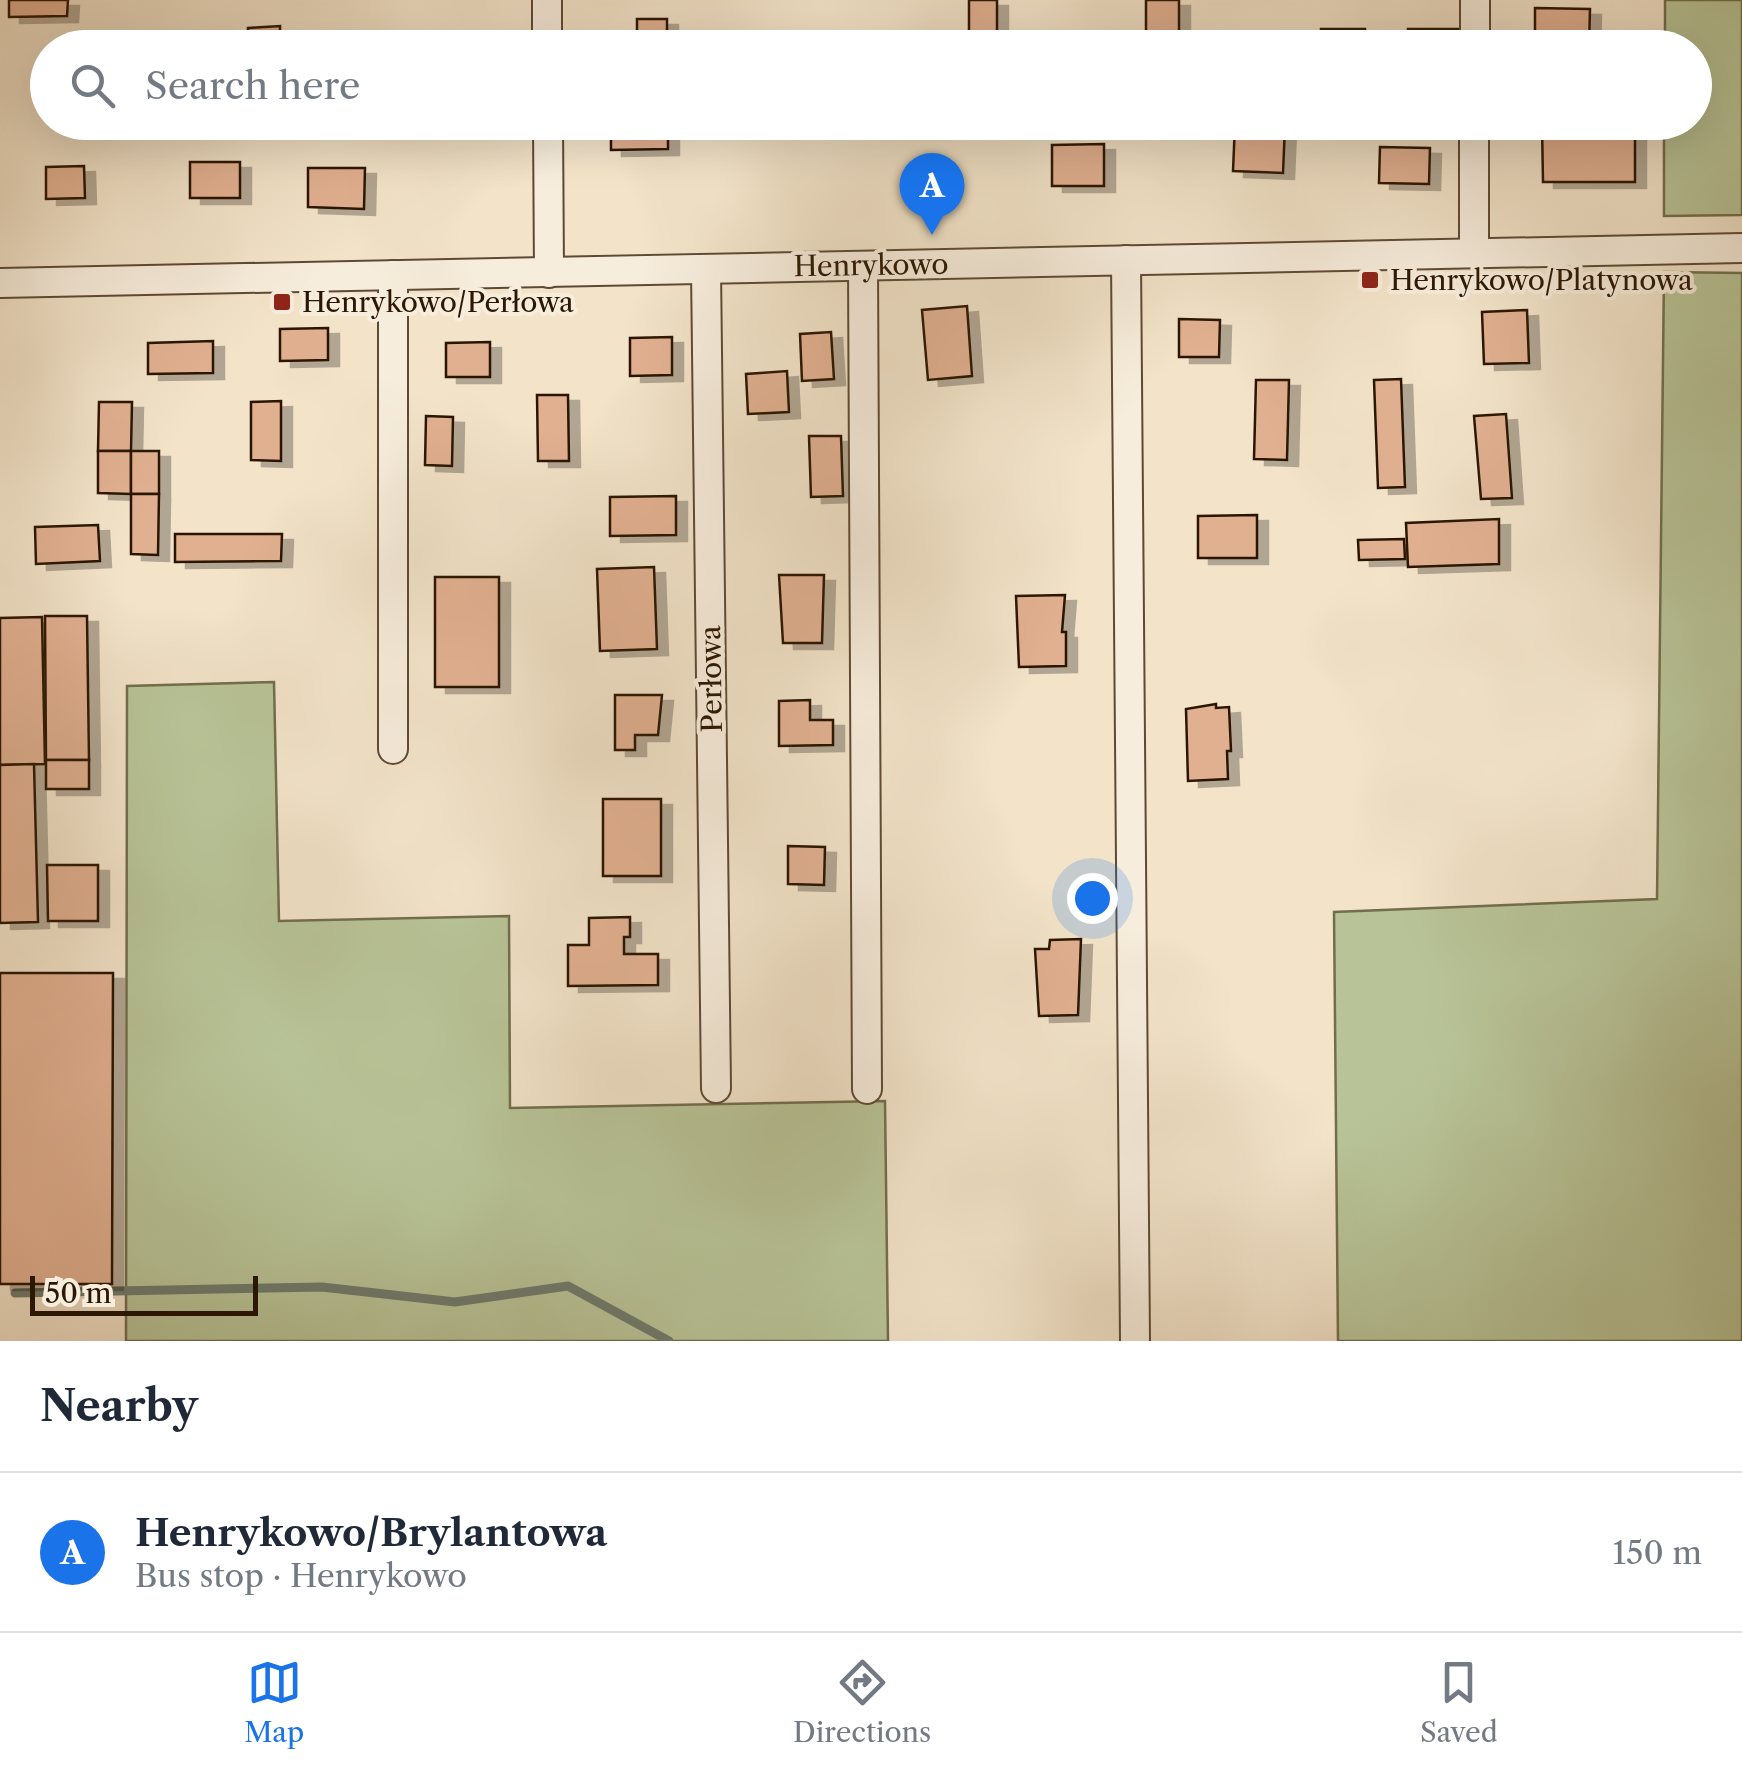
<!DOCTYPE html>
<meta charset="utf-8">
<style>
:root{--surface:#fff;--page:#f6f6f7;--text:#1f2937;--muted:#747a83;--line:#e0e1e3;--accent:#1a73e8}
body{margin:0;font-family:"Libre Caslon Text",serif;background:var(--page);color:var(--text)}
.scale{position:absolute;left:30px;bottom:25px;width:228px;box-sizing:border-box;padding-left:10px;border:5px solid #2c1702;border-top:0;font-size:28px;line-height:35px;white-space:nowrap;color:#2c1702;-webkit-text-stroke:8px #f7eddc;paint-order:stroke}
.you{position:absolute;left:1092px;top:898px;width:35px;height:35px;margin:-25px;border:8px solid #fff;border-radius:50%;background:#1a73e8;box-shadow:0 0 0 15px #1a73e833}
.badge{display:grid;place-items:center;width:65px;height:65px;border-radius:50%;background:var(--accent);color:#fff;font-size:32px;font-weight:700}
.pin{position:absolute;translate:-50% -82px;filter:drop-shadow(0 2px 5px #0008)}
.pin::after{content:'';position:absolute;top:52px;width:35px;height:30px;background:inherit;clip-path:polygon(0 0,100% 0,50% 100%)}
.list{margin:0;padding:0;list-style:none}
h2{display:flex;justify-content:space-between;align-items:center;height:130px;margin:0;padding:0 40px;font-size:42px}
h2 small{font-size:32px;font-weight:400;color:var(--muted)}
.list li{display:grid;grid-template-columns:65px 1fr auto;gap:30px;align-items:center;box-sizing:border-box;height:160px;padding:0 40px;border-top:2px solid var(--line)}
.list b{display:block;font-size:38px;white-space:nowrap}
.list p{margin:0;font-size:32px;white-space:nowrap;color:var(--muted)}
.list em{font-size:32px;font-style:normal;color:var(--muted)}
.icon{flex:none;width:55px;height:55px;fill:none;stroke:currentColor;stroke-width:2;stroke-linecap:round;stroke-linejoin:round}
.map{position:relative;flex:none;width:1742px;height:1341px;overflow:hidden}
.search{position:absolute;background:var(--surface);box-shadow:0 10px 40px #0002;left:30px;right:30px;top:30px;height:110px;display:flex;align-items:center;gap:25px;box-sizing:border-box;padding:0 35px;border-radius:55px;color:var(--muted);font-size:38px}
.sheet{height:290px;background:var(--surface)}
nav{display:flex;justify-content:space-around;align-items:center;box-sizing:border-box;height:140px;border-top:2px solid var(--line);background:var(--surface);font-size:28px;color:var(--muted)}
nav a{display:grid;justify-items:center;gap:5px}
nav .on{color:var(--accent)}
.map>svg:first-child{display:block}
.green{fill:#b8c498;stroke:#726e4d;stroke-width:2.5}
.lines{fill:none;stroke-linecap:round;stroke-linejoin:round}
.stream{stroke:#6f7b6d;stroke-width:9}
.building{fill:#e1b091;stroke:#2c1702;stroke-width:2.5;filter:url(#shadow)}
.street-casing{stroke:#5e4a34;stroke-width:32}
.street{stroke:#f7eddc;stroke-width:28}
.poi-dot{fill:#8f2418;stroke:#f7eddc;stroke-width:4}
.labels{text-anchor:middle;stroke-width:8;stroke-linejoin:round;paint-order:stroke}
.street-label{font-size:28px;fill:#2c1702;stroke:#f7eddc}
.poi-label{font-size:28px;fill:#2c1702;stroke:#f7eddc;text-anchor:start}
</style>
<div class="map">
<svg width="1742" height="1341" viewBox="0 0 1742 1341">
<defs>
<filter id="shadow"><feDropShadow dx="11" dy="6" stdDeviation="0" flood-color="#0004"/></filter>
</defs>
<rect width="100%" height="100%" fill="#f2e3c9"/>
<filter id="stains"><feTurbulence type="fractalNoise" baseFrequency=".002" numOctaves="4"/><feColorMatrix values="0 0 0 0 .2 0 0 0 0 .09 0 0 0 0 .02 0 0 0 .5 -.17"/></filter>
<radialGradient id="worn" r=".72"><stop offset=".6" stop-color="#630" stop-opacity="0"/><stop offset="1" stop-color="#630" stop-opacity=".3"/></radialGradient>
<g class="green">
<path d="M1665 0H1742V215L1664 216V123L1694 122V48L1665 47Z"/>
<path d="M1664 272 1742 273V1341H1338L1334 912 1657 899Z"/>
<path d="M274 682 279 921 509 916 510 1108 885 1101 888 1341H126L127 686Z"/>
</g>
<g class="lines">
<path class="stream" d="M15 1293 322 1287 455 1302 568 1286 669 1341"/>
</g>
<g class="building">
<path d="M9 0H68L67 16 9 17Z"/>
<rect x="969" y="0" width="28" height="48"/>
<rect x="1146" y="0" width="33" height="48"/>
<path d="M1535 8 1590 9 1589 48H1535Z"/>
<rect x="637" y="19" width="30" height="29"/>
<path d="M280 26V48H248V28Z"/>
<rect x="1321" y="29" width="44" height="19"/>
<path d="M1408 29H1462L1461 48H1408Z"/>
<path d="M611 122H668V149L611 150Z"/>
<path d="M1542 123H1635V182H1543Z"/>
<path d="M1235 124 1285 126 1283 173 1233 171Z"/>
<path d="M1104 144V186H1052V145Z"/>
<path d="M1380 147 1430 148 1429 184 1379 183Z"/>
<rect x="190" y="162" width="50" height="36"/>
<path d="M84 166 85 198 46 199V167Z"/>
<path d="M308 168H365L364 209 308 207Z"/>
<path d="M967 306 972 376 928 380 922 310Z"/>
<path d="M1527 310 1529 363 1484 364 1482 312Z"/>
<path d="M1179 319 1220 320 1219 357H1179Z"/>
<path d="M328 328V360L280 361V329Z"/>
<path d="M831 332 834 379 802 381 800 334Z"/>
<path d="M672 337V375L630 376V338Z"/>
<path d="M213 341V373L148 374V343Z"/>
<path d="M490 342V377H446V343Z"/>
<path d="M787 371 789 412 748 414 746 374Z"/>
<path d="M1401 379 1405 487 1378 488 1374 380Z"/>
<path d="M1256 380H1289L1287 460 1254 459Z"/>
<path d="M537 395H568L569 461H538Z"/>
<path d="M281 401V461L251 460V402Z"/>
<path d="M99 402H132L131 451H98Z"/>
<path d="M1506 414 1512 498 1481 499 1474 416Z"/>
<path d="M426 416 453 417 452 466 425 465Z"/>
<path d="M809 436H841L843 496 811 497Z"/>
<path d="M98 451H131V494L98 493Z"/>
<rect x="131" y="451" width="28" height="43"/>
<path d="M131 494H159L158 555 131 554Z"/>
<path d="M676 496V535L610 536V497Z"/>
<path d="M1257 515V558H1198V516Z"/>
<path d="M1499 519V564L1408 567 1406 523Z"/>
<path d="M98 525 100 561 36 564 35 527Z"/>
<path d="M175 534H282L281 561 175 562Z"/>
<path d="M1404 539 1405 559 1359 560 1358 540Z"/>
<path d="M654 567 657 649 600 651 597 569Z"/>
<path d="M779 575H824L822 643H783Z"/>
<rect x="435" y="577" width="64" height="110"/>
<path d="M1065 595 1062 632H1066V666L1019 667 1016 596Z"/>
<path d="M45 616H87L89 760H46Z"/>
<path d="M42 617 45 764 0 765V618Z"/>
<path d="M615 695H662L658 735H635V750H615Z"/>
<path d="M810 700V720H833V745L779 746V701Z"/>
<path d="M1216 704V708L1229 707 1231 751H1227L1228 779 1188 781 1186 709Z"/>
<rect x="46" y="760" width="43" height="29"/>
<path d="M34 764 38 922 0 923V765Z"/>
<rect x="603" y="799" width="58" height="77"/>
<path d="M788 846 825 847 824 885 788 884Z"/>
<path d="M47 865H98V921H48Z"/>
<path d="M630 917V937H624V954H658V985L568 986V945H589V918Z"/>
<path d="M1081 939 1078 1015 1039 1016 1035 949H1049L1050 940Z"/>
<path d="M0 973H113L112 1284H0Z"/>
</g>
<g class="lines">
<defs>
<g id="street">
<path d="M547 0V48"/>
<path d="M1475 48V0"/>
<path d="M548 122 549 273"/>
<path d="M1474 253V122"/>
<path d="M1126 260 1135 1341"/>
<path d="M863 266 867 1089"/>
<path d="M706 269 716 1088"/>
<path d="M393 275V749"/>
<path d="M0 283 1742 248"/>
</g>
</defs>
<use href="#street" class="street-casing"/>
<use href="#street" class="street"/>
</g>
<g class="poi-dot">
<rect x="1360" y="270" width="20" height="20" rx="5"/>
<rect x="272" y="292" width="20" height="20" rx="5"/>
</g>
<g class="labels">
<g class="street-label">
<text transform="translate(871 265) rotate(-1)" y="10">Henrykowo</text>
<text transform="translate(711 679) rotate(-91)" y="10">Perłowa</text>
</g>
<g class="poi-label">
<text x="1390" y="290">Henrykowo/Platynowa</text>
<text x="302" y="312">Henrykowo/Perłowa</text>
</g>
</g>
<rect width="100%" height="100%" filter="url(#stains)"/>
<rect width="100%" height="100%" fill="url(#worn)"/>
</svg>
<div class="scale">50 m</div>
<div class="you"></div>
<div class="pin badge" style="left:932px;top:235px">A</div>
<div class="search"><svg class="icon" aria-label="search" viewBox="0 0 24 24"><circle cx="10" cy="10" r="6"/><path d="M15 15l6 6"/></svg>Search here</div>
</div>
<section class="sheet">
<h2>Nearby<small></small></h2>
<ul class="list">
<li><span class="badge">A</span><div><b>Henrykowo/Brylantowa</b><p>Bus stop · Henrykowo</p></div><em>150 m</em></li>
</ul>
</section>
<nav>
<a class="on"><svg class="icon" aria-label="map" viewBox="0 0 24 24"><path d="M3 6l6-2 6 2 6-2v14l-6 2-6-2-6 2zM9 4v14M15 6v14"/></svg>Map</a>
<a><svg class="icon" aria-label="directions" viewBox="0 0 24 24"><path d="M12 3l9 9-9 9-9-9zM9 14v-3h6M13 9l2 2-2 2"/></svg>Directions</a>
<a><svg class="icon" aria-label="saved" viewBox="0 0 24 24"><path d="M7 4h10v16l-5-4-5 4z"/></svg>Saved</a>
</nav>
